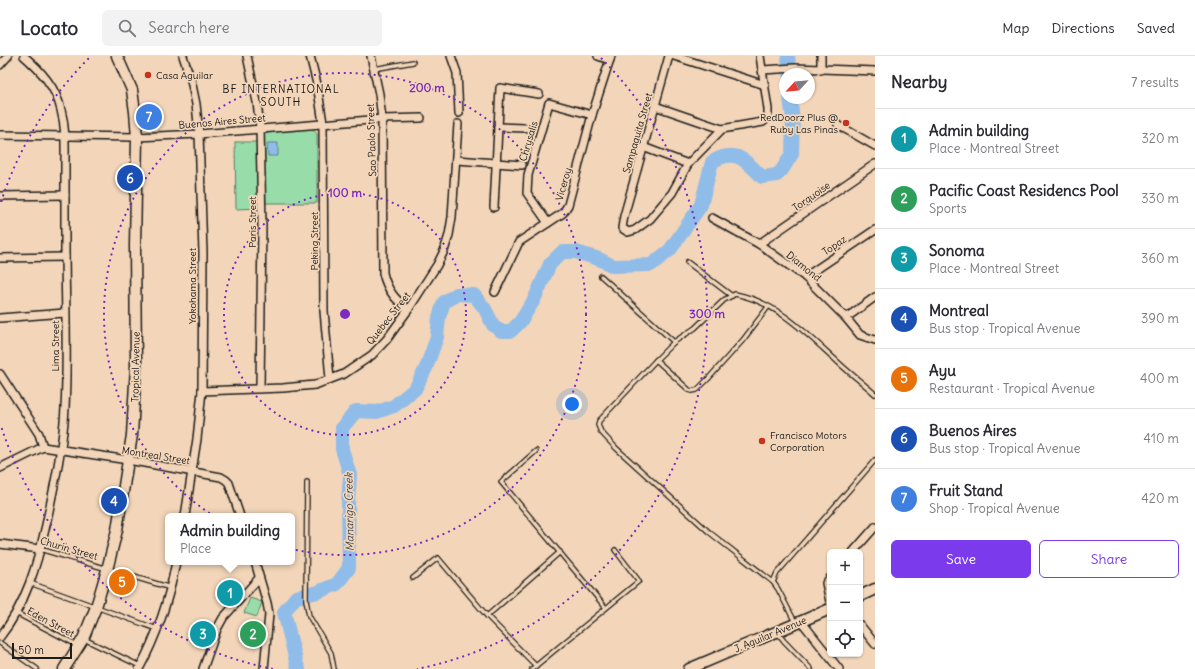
<!DOCTYPE html>
<meta charset="utf-8">
<style>
:root{--surface:#fff;--page:#f2f2f3;--text:#2b2b33;--muted:#7c7c81;--line:#e1e1e2;--accent:#7c3aed}
body{margin:0;font-family:Delius,sans-serif;background:var(--page);color:var(--text)}
.controls{position:absolute;right:12px;bottom:12px;display:grid;overflow:hidden;border-radius:6px;box-shadow:0 1px 3px #0004}
.controls button{width:36px;height:36px;display:grid;place-items:center;padding:0;border:0;border-bottom:1px solid var(--line);background:var(--surface);color:var(--text);font:20px sans-serif}
.compass{position:absolute;left:779px;top:12px;width:36px;height:36px;border-radius:50%;background:var(--surface);box-shadow:0 1px 3px #0004;rotate:244deg}
.scale{position:absolute;left:12px;bottom:10px;width:60px;box-sizing:border-box;padding-left:4px;border:2px solid #1c1c1c;border-top:0;font-size:11px;line-height:14px;white-space:nowrap;color:#1c1c1c;-webkit-text-stroke:3px #f3d6b9;paint-order:stroke}
.you{position:absolute;left:572px;top:348px;width:14px;height:14px;margin:-10px;border:3px solid #fff;border-radius:50%;background:#1a73e8;box-shadow:0 0 0 6px #1a73e833}
.badge{display:grid;place-items:center;width:26px;height:26px;border-radius:50%;background:var(--accent);color:#fff;font-size:13px;font-weight:700}
.pin{position:absolute;translate:-50% -50%;border:2px solid #fff;box-shadow:0 1px 4px #0006}
.popup{position:absolute;left:165px;top:457px;width:130px;height:52px;box-sizing:border-box;display:grid;place-content:center;border-radius:6px;background:var(--surface);filter:drop-shadow(0 1px 3px #0005);font-size:13px;white-space:nowrap;color:var(--muted)}
.popup b{font-size:15px;color:var(--text)}
.popup::after{content:'';position:absolute;left:50%;top:100%;margin-left:-8px;border:8px solid transparent;border-top-color:var(--surface)}
.list{margin:0;padding:0;list-style:none}
h2{display:flex;justify-content:space-between;align-items:center;height:52px;margin:0;padding:0 16px;font-size:17px}
h2 small{font-size:13px;font-weight:400;color:var(--muted)}
.list li{display:grid;grid-template-columns:26px 1fr auto;gap:12px;align-items:center;box-sizing:border-box;height:60px;padding:0 16px;border-top:1px solid var(--line)}
.list b{display:block;font-size:15px;white-space:nowrap}
.list p{margin:0;font-size:13px;white-space:nowrap;color:var(--muted)}
.list em{font-size:13px;font-style:normal;color:var(--muted)}
.actions{display:flex;gap:8px;padding:12px 16px}
.actions a{flex:1;padding:9px 0;border:1px solid var(--accent);border-radius:6px;text-align:center;font-size:14px;color:var(--accent)}
.actions .main{background:var(--accent);color:#fff}
.icon{flex:none;width:22px;height:22px;fill:none;stroke:currentColor;stroke-width:2;stroke-linecap:round;stroke-linejoin:round}
.map{position:relative;flex:none;width:875px;height:613px;overflow:hidden}
header{display:flex;align-items:center;gap:24px;box-sizing:border-box;height:56px;padding:0 20px;background:var(--surface);border-bottom:1px solid var(--line)}
header strong{font-size:19px}
nav{display:flex;gap:22px;margin-inline-start:auto;font-size:14px}
.search{width:280px;height:36px;background:var(--page);display:flex;align-items:center;gap:10px;box-sizing:border-box;padding:0 14px;border-radius:6px;color:var(--muted);font-size:15px}
main{display:flex}
aside{flex:1;background:var(--surface)}
.map>svg:first-child{display:block}
.green{fill:#98dda9;stroke:#5a7c62}
.water{fill:#90bce9;stroke:#627c97}
.lines{fill:none;stroke-linecap:round;stroke-linejoin:round}
.river{stroke:#90bce9;stroke-width:14}
.lane-casing{stroke:#1c1c1c;stroke-width:6}
.street-casing{stroke:#1c1c1c;stroke-width:10}
.secondary-casing{stroke:#1c1c1c;stroke-width:13}
.lane{stroke:#f3d6b9;stroke-width:3.5}
.street{stroke:#f3d6b9;stroke-width:7}
.secondary{stroke:#f3d6b9;stroke-width:10}
.ring{fill:none;stroke:#7b2cbf;stroke-width:2;stroke-dasharray:2 4}
.poi-dot{fill:#c8321e;stroke:#f3d6b9;stroke-width:1.5}
.labels{text-anchor:middle;stroke-width:3.5;stroke-linejoin:round;paint-order:stroke}
.poi-label{font-size:10px;fill:#1c1c1c;stroke:#f3d6b9;text-anchor:start}
.street-label{font-size:10px;fill:#1c1c1c;stroke:#f3d6b9}
.neighbourhood-label{font-size:11px;letter-spacing:1px;fill:#1c1c1c;stroke:#f3d6b9}
.water-label{font-size:11px;font-style:italic;fill:#39444f;stroke:#f3d6b9}
.centre{fill:#7b2cbf;stroke:#f3d6b9;stroke-width:2}
.ring-label{font-size:12px;text-anchor:middle;font-weight:bold;fill:#7b2cbf;stroke:#f3d6b9;stroke-width:3.5;stroke-linejoin:round;paint-order:stroke}
</style>
<header>
<strong>Locato</strong>
<div class="search"><svg class="icon" aria-label="search" viewBox="0 0 24 24"><circle cx="10" cy="10" r="6"/><path d="M15 15l6 6"/></svg>Search here</div>
<nav><a>Map</a><a>Directions</a><a>Saved</a></nav>
</header>
<main>
<div class="map">
<svg width="875" height="613" viewBox="0 0 875 613">
<rect width="100%" height="100%" fill="#f3d6b9"/>
<filter id="ink" filterUnits="userSpaceOnUse"><feTurbulence type="fractalNoise" baseFrequency=".025" numOctaves="2"/><feDisplacementMap in="SourceGraphic" scale="8" xChannelSelector="R" yChannelSelector="G"/><feConvolveMatrix kernelMatrix="1 2 1 2 8 2 1 2 1" color-interpolation-filters="sRGB"/></filter>
<g filter="url(#ink)">
<g class="green">
<path d="M312 72 317 78V147H265L264 75Z"/>
<path d="M235 86H258L260 152 236 153Z"/>
<path d="M250 542 262 546 257 561 244 557Z"/>
</g>
<g class="water">
<path d="M267 87H278V100H268Z"/>
<path d="M250 567 261 571 256 589 244 585Z"/>
</g>
<g class="lines">
<g class="river">
<path d="M788 0 790 18"/>
<path d="M299 613 297 609 284 556 296 541 318 536 337 528 349 512 348 448 350 419 342 393V372L356 355 377 356 394 350 415 333 426 312 437 281 439 261 444 246 457 238 474 239 485 253 493 269 501 275H511L520 266 534 244 550 208 562 196H576L599 203 613 210 651 209 670 194 701 149 712 106C736 91 746 105 762 121L777 119 782 114 792 98 793 63 790 42"/>
</g>
<defs>
<g id="lane">
<path d="M374 13 413 6"/>
<path d="M687 206 732 240"/>
<path d="M601 220 674 286"/>
<path d="M656 304 689 334 692 335 697 334 708 323 743 284 768 251"/>
<path d="M536 395 501 426 606 552"/>
<path d="M307 426 306 544 309 560 331 597 334 613"/>
<path d="M40 493 171 532"/>
<path d="M413 522 438 502 487 560 536 610"/>
<path d="M773 526 777 517 875 404"/>
<path d="M30 527 157 573"/>
<path d="M16 557 77 589"/>
<path d="M487 560 560 496"/>
<path d="M795 566 778 533 773 526 709 476 616 392 601 376 598 369 599 365 656 304 674 286 695 272 724 244 735 238C778 246 809 280 840 308 852 319 864 328 875 338"/>
<path d="M778 577 784 585 811 613"/>
<path d="M84 583 140 610"/>
<path d="M0 587 37 613"/>
<path d="M532 613 639 525 615 494"/>
</g>
<g id="street">
<path d="M183 0 191 24 196 48 199 78 203 197 202 335 197 383 185 460"/>
<path d="M247 0 257 46 260 72 262 170 260 332"/>
<path d="M310 0 317 28 323 67 324 255 330 323"/>
<path d="M371 0 379 38 382 63 383 217C387 234 395 243 408 254"/>
<path d="M451 0 457 17 459 57"/>
<path d="M598 0 610 4"/>
<path d="M669 0 624 160 622 172 628 176 635 174 650 163 672 137 688 108 722 73 763 66 768 61V53L760 0"/>
<path d="M674 0 765 29"/>
<path d="M0 9 8 0"/>
<path d="M762 14 795 12 875 15"/>
<path d="M821 14V0"/>
<path d="M655 50 722 73"/>
<path d="M838 69 875 90"/>
<path d="M498 71 526 72"/>
<path d="M0 79 137 81 199 78 382 63 421 62"/>
<path d="M643 91 688 108"/>
<path d="M457 104 522 109"/>
<path d="M0 140 65 139"/>
<path d="M494 151 500 32 539 38"/>
<path d="M712 162 759 188 805 221 846 262 860 279 875 284"/>
<path d="M548 167 527 137 528 119 549 47 592 59"/>
<path d="M759 188 875 108"/>
<path d="M0 202 65 201"/>
<path d="M805 221 875 174"/>
<path d="M495 236 519 186 563 157 568 149 592 59 611 0"/>
<path d="M0 262 65 257"/>
<path d="M846 262 875 241"/>
<path d="M0 318 39 378 43 391"/>
<path d="M202 335 283 332 315 329 344 318 372 299 387 283 408 254 437 209 444 195 449 179 452 161 458 68"/>
<path d="M43 391 128 404 221 421 226 424 229 427 240 460"/>
<path d="M0 412 43 391"/>
<path d="M0 488 40 493"/>
<path d="M853 496 875 471"/>
<path d="M255 506 267 547 269 558 264 613"/>
<path d="M830 522 826 527 830 546"/>
<path d="M801 565 839 613"/>
<path d="M860 569 875 588"/>
<path d="M0 581C26 548 37 509 46 469 54 431 63 391 65 352 68 297 65 242 65 188 65 161 65 135 65 108 65 90 66 72 61 54 56 31 41 15 24 0"/>
<path d="M139 613C157 580 169 543 176 506"/>
<path d="M203 613 217 573 223 562 259 522"/>
</g>
<g id="secondary">
<path d="M860 540 875 533"/>
<path d="M64 613 83 583 96 551 107 514 117 474 132 379 136 310 135 189 137 81 135 56 132 34 117 0"/>
<path d="M689 613 830 553"/>
</g>
</defs>
<use href="#lane" class="lane-casing"/>
<use href="#street" class="street-casing"/>
<use href="#secondary" class="secondary-casing"/>
<use href="#lane" class="lane"/>
<use href="#street" class="street"/>
<use href="#secondary" class="secondary"/>
</g>
</g>
<g class="ring">
<circle cx="345" cy="258" r="121"/>
<circle cx="345" cy="258" r="241"/>
<path d="M273 613A362 362 0 0 1 1 370M1 146A362 362 0 0 1 89 2M601 2A362 362 0 0 1 417 613"/>
</g>
<g class="poi-dot">
<circle cx="148" cy="19" r="4"/>
<circle cx="846" cy="67" r="4"/>
<circle cx="762" cy="385" r="4"/>
</g>
<g class="labels">
<g class="poi-label">
<text x="156" y="23">Casa Aguilar</text>
<text x="838" y="65" text-anchor="end">RedDoorz Plus @<tspan x="838" dy="12">Ruby Las Pinas</tspan></text>
<text x="770" y="383">Francisco Motors<tspan x="770" dy="12">Corporation</tspan></text>
</g>
<g class="street-label">
<text transform="translate(222 65) rotate(-5)" y="4">Buenos Aires Street</text>
<text transform="translate(637 77) rotate(-74)" y="4">Sampaguita Street</text>
<text transform="translate(371 84) rotate(-92)" y="4">Sao Paolo Street</text>
<text transform="translate(528 85) rotate(-73)" y="4">Chrysalis</text>
<text transform="translate(563 128) rotate(-74)" y="4">Viceroy</text>
<text transform="translate(811 140) rotate(-35)" y="4">Torquoise</text>
<text transform="translate(252 166) rotate(-90)" y="4">Paris Street</text>
<text transform="translate(314 185) rotate(-90)" y="4">Peking Street</text>
<text transform="translate(834 189) rotate(-34)" y="4">Topaz</text>
<text transform="translate(804 210) rotate(39)" y="4">Diamond</text>
<text transform="translate(192 230) rotate(-90)" y="4">Yokohama Street</text>
<text transform="translate(388 262) rotate(-52)" y="4">Quebec Street</text>
<text transform="translate(55 290) rotate(-90)" y="4">Lima Street</text>
<text transform="translate(135 311) rotate(-89)" y="4">Tropical Avenue</text>
<text transform="translate(156 399) rotate(9)" y="4">Montreal Street</text>
<text transform="translate(69 492) rotate(16)" y="4">Churin Street</text>
<text transform="translate(51 566) rotate(28)" y="4">Eden Street</text>
<text transform="translate(770 578) rotate(-23)" y="4">J. Aguilar Avenue</text>
</g>
<g class="neighbourhood-label">
<text x="281" y="37">BF INTERNATIONAL<tspan x="281" dy="13">SOUTH</tspan></text>
</g>
<g class="water-label">
<text transform="translate(349 456) rotate(-91)" y="4">Manarigo Creek</text>
</g>
</g>
<circle cx="345" cy="258" r="6" class="centre"/>
<g class="ring-label">
<text x="427" y="36">200 m</text>
<text x="345" y="141">100 m</text>
<text x="707" y="262">300 m</text>
</g>
</svg>
<div class="controls">
<button>+</button>
<button>−</button>
<button><svg class="icon" aria-label="locate" viewBox="0 0 24 24"><circle cx="12" cy="12" r="6"/><path d="M12 2v4M12 18v4M2 12h4M18 12h4"/></svg></button>
</div>
<svg class="compass" viewBox="-18 -18 36 36"><path d="M0-13l5 13h-10z" fill="#e53935"/><path d="M0 13l5-13h-10z" fill="#7c7c81"/></svg>
<div class="scale">50 m</div>
<div class="you"></div>
<div class="pin badge" style="left:230px;top:537px;background:#0f9aa8">1</div>
<div class="popup"><b>Admin building</b>Place</div>
<div class="pin badge" style="left:253px;top:578px;background:#2e9e5b">2</div>
<div class="pin badge" style="left:203px;top:578px;background:#0f9aa8">3</div>
<div class="pin badge" style="left:114px;top:445px;background:#1a4fb4">4</div>
<div class="pin badge" style="left:122px;top:526px;background:#e8710a">5</div>
<div class="pin badge" style="left:130px;top:122px;background:#1a4fb4">6</div>
<div class="pin badge" style="left:149px;top:61px;background:#3f7fe0">7</div>
</div>
<aside>
<h2>Nearby<small>7 results</small></h2>
<ul class="list">
<li><span class="badge" style="background:#0f9aa8">1</span><div><b>Admin building</b><p>Place · Montreal Street</p></div><em>320 m</em></li>
<li><span class="badge" style="background:#2e9e5b">2</span><div><b>Pacific Coast Residencs Pool</b><p>Sports</p></div><em>330 m</em></li>
<li><span class="badge" style="background:#0f9aa8">3</span><div><b>Sonoma</b><p>Place · Montreal Street</p></div><em>360 m</em></li>
<li><span class="badge" style="background:#1a4fb4">4</span><div><b>Montreal</b><p>Bus stop · Tropical Avenue</p></div><em>390 m</em></li>
<li><span class="badge" style="background:#e8710a">5</span><div><b>Ayu</b><p>Restaurant · Tropical Avenue</p></div><em>400 m</em></li>
<li><span class="badge" style="background:#1a4fb4">6</span><div><b>Buenos Aires</b><p>Bus stop · Tropical Avenue</p></div><em>410 m</em></li>
<li><span class="badge" style="background:#3f7fe0">7</span><div><b>Fruit Stand</b><p>Shop · Tropical Avenue</p></div><em>420 m</em></li>
</ul>
<div class="actions"><a class="main">Save</a><a>Share</a></div>
</aside>
</main>
